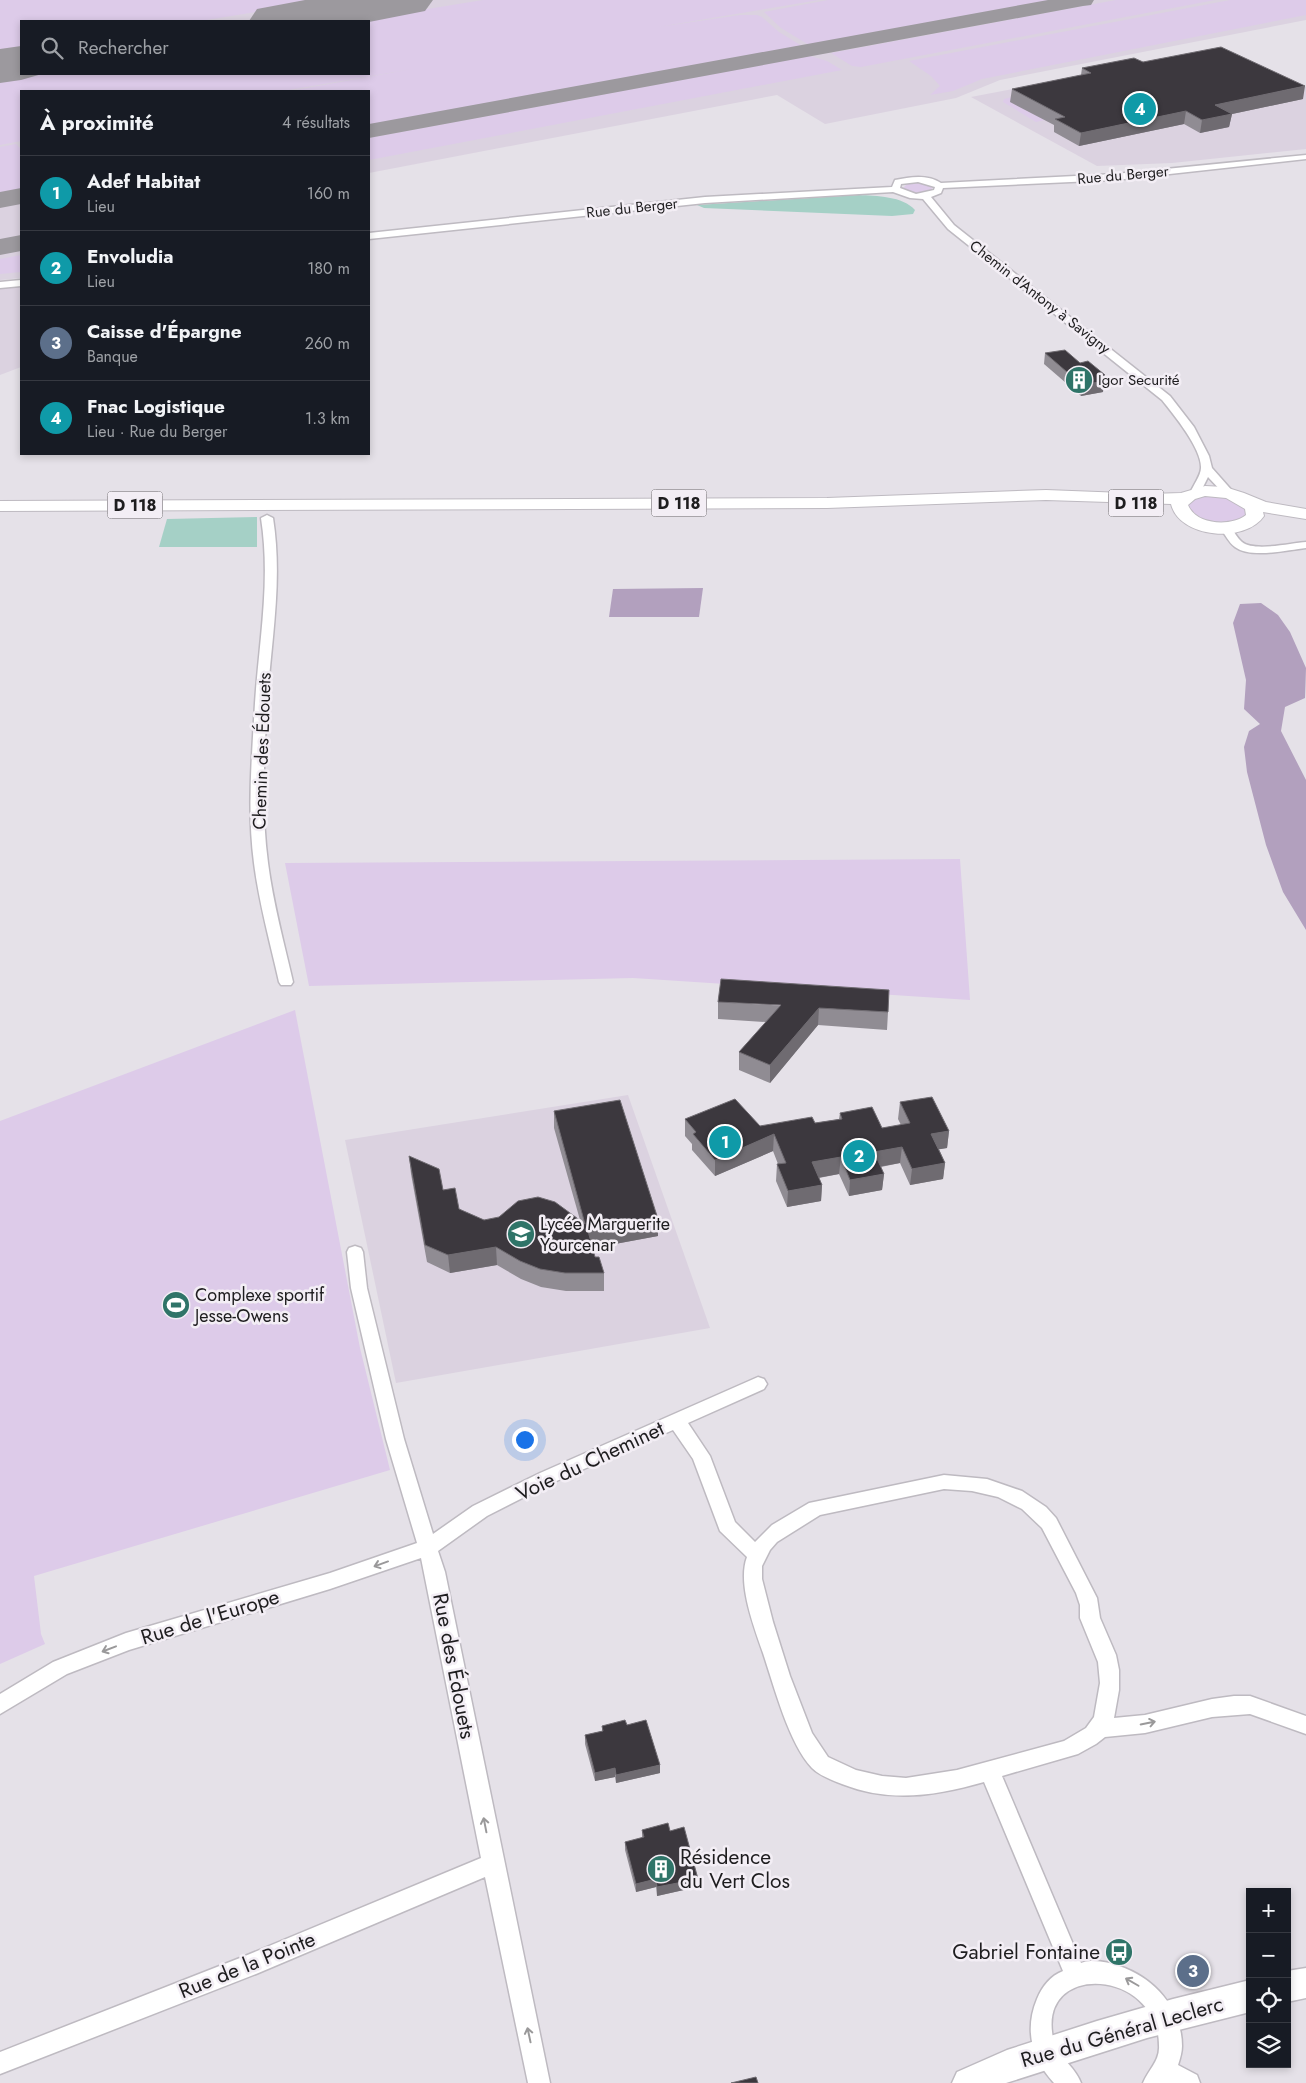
<!DOCTYPE html>
<html lang="fr">
<meta charset="utf-8">
<style>
:root{--surface:#171b24;--page:#20242c;--text:#f1f3f6;--muted:#9ea1a6;--line:#363941;--accent:#2563eb}
body{margin:0;font-family:Jost,sans-serif;background:var(--page);color:var(--text)}
.controls{position:absolute;right:15px;bottom:15px;display:grid;overflow:hidden;border-radius:0px;box-shadow:0 2px 8px #0003}
.controls button{width:45px;height:45px;display:grid;place-items:center;padding:0;border:0;border-bottom:1px solid var(--line);background:var(--surface);color:var(--text);font:25px sans-serif}
.you{position:absolute;left:524px;top:1439px;width:18px;height:18px;margin:-12px;border:4px solid #fff;border-radius:50%;background:#1a73e8;box-shadow:0 0 0 8px #1a73e833}
.badge{display:grid;place-items:center;width:32px;height:32px;border-radius:50%;background:var(--accent);color:#fff;font-size:16px;font-weight:700}
.pin{position:absolute;translate:-50% -50%;border:2px solid #fff;box-shadow:0 1px 5px #0006}
.list{margin:0;padding:0;list-style:none}
h2{display:flex;justify-content:space-between;align-items:center;height:65px;margin:0;padding:0 20px;font-size:21px}
h2 small{font-size:16px;font-weight:400;color:var(--muted)}
.list li{display:grid;grid-template-columns:32px 1fr auto;gap:15px;align-items:center;box-sizing:border-box;height:75px;padding:0 20px;border-top:1px solid var(--line)}
.list b{display:block;font-size:19px;white-space:nowrap}
.list p{margin:0;font-size:16px;white-space:nowrap;color:var(--muted)}
.list em{font-size:16px;font-style:normal;color:var(--muted)}
.icon{flex:none;width:28px;height:28px;fill:none;stroke:currentColor;stroke-width:2;stroke-linecap:round;stroke-linejoin:round}
.map{position:relative;flex:none;width:1306px;height:2083px;overflow:hidden}
.search{position:absolute;background:var(--surface);box-shadow:0 2px 8px #0003;left:20px;top:20px;width:350px;height:55px;display:flex;align-items:center;gap:12px;box-sizing:border-box;padding:0 18px;border-radius:0px;color:var(--muted);font-size:19px}
.panel{position:absolute;background:var(--surface);box-shadow:0 2px 8px #0003;left:20px;top:90px;width:350px;height:365px;border-radius:0px}
.map>svg:first-child{display:block}
.built{fill:#dbd2e0;fill-rule:evenodd}
.green{fill:#ddcbe9}
.forest{fill:#b2a0be}
.water{fill:#a5d0c6}
.lines{fill:none;stroke-linecap:round;stroke-linejoin:round}
.taxiway{fill:#9c999e;fill-rule:evenodd}
.runway{fill:#9c999e;fill-rule:evenodd}
.street-casing{stroke:#bebac1;stroke-width:3}
.secondary-casing{stroke:#bebac1;stroke-width:3}
.primary-casing{stroke:#bebac1;stroke-width:2}
.street{fill:#fff;fill-rule:evenodd}
.secondary{fill:#fff;fill-rule:evenodd}
.primary{fill:#fff;fill-rule:evenodd}
.wall{fill:#908c93}
.shaded-wall{fill:#6f6b71}
.building{fill:#3c383e;stroke:#6f6b71}
.oneway{stroke:#9a999a}
.labels{text-anchor:middle;stroke-width:5;stroke-linejoin:round;paint-order:stroke}
.far-street-label{font-size:15px;fill:#1e1d1f;stroke:#f3eef5}
.far-poi-label{font-size:15px;fill:#1e1d1f;stroke:#f3eef5;text-anchor:start}
.shield{fill:#f3eef5;stroke:#5e5c5f;stroke-width:1}
.shield-label{font-size:16px;font-weight:bold;fill:#1e1d1f}
.street-label{font-size:18px;fill:#1e1d1f;stroke:#f3eef5}
.poi-label{font-size:18px;fill:#1e1d1f;stroke:#f3eef5;text-anchor:start}
.near-street-label{font-size:21px;fill:#1e1d1f;stroke:#f3eef5}
.near-poi-label{font-size:21px;fill:#1e1d1f;stroke:#f3eef5;text-anchor:start}
</style>
<div class="map">
<svg width="1306" height="2083" viewBox="0 0 1306 2083">
<rect width="100%" height="100%" fill="#e5e1e8"/>
<g class="built">
<path d="M0 0H1306V20L1000 80 956 98 825 124 777 95 369 173V91H21V278L0 280ZM21 21H369V74H21Z"/>
<path d="M1208 51 1230 52 1306 87V149L1172 163 1097 166 971 97Z"/>
<path d="M21 279V367L0 375V282Z"/>
<path d="M628 1095 710 1328 396 1383 345 1140Z"/>
</g>
<g class="green">
<path d="M0 0H332L200 21H21V50L0 53Z"/>
<path d="M483 0H819L658 27 740 15H757L762 17 779 32 802 46 369 126V91H290L412 69 283 91H21V141L0 145V80L36 74H369V21H354Z"/>
<path d="M828 0H1055L809 45 781 28 764 12Z"/>
<path d="M1116 0H1215L861 67 852 66 831 53Z"/>
<path d="M1230 0H1306V15L982 79 953 91 930 95 940 86 931 76 909 61Z"/>
<path d="M810 56 827 61 842 70 369 160V138Z"/>
<path d="M1044 89 1011 102 1045 120 1036 122 1003 102 1004 99Z"/>
<path d="M16 144 21 149V189L0 193V147Z"/>
<path d="M916 182 931 186 932 189C924 195 911 195 903 188L908 183Z"/>
<path d="M21 255V272L0 274V259Z"/>
<path d="M1208 495 1222 496 1245 506 1247 516C1232 524 1210 528 1195 516 1192 514 1190 509 1188 506 1191 498 1200 497 1208 495Z"/>
<path d="M960 859 970 1000 633 978 309 986 285 863Z"/>
<path d="M295 1010 360 1348 390 1470 34 1576 41 1634 45 1644 0 1664V1121Z"/>
</g>
<g class="forest">
<path d="M703 588 699 617H609L613 589Z"/>
<path d="M1261 603 1278 615 1290 632 1306 668 1305 698 1285 707 1281 731 1306 780V930L1283 892 1266 845 1247 772 1244 747 1249 731 1260 724 1244 709 1246 680 1233 623 1240 604Z"/>
</g>
<g class="water">
<path d="M859 195C876 196 903 196 915 210L913 214 892 216 704 208 697 205Z"/>
<path d="M257 517V547H159L167 519Z"/>
</g>
<g class="lines">
<g class="taxiway">
<path d="M1048 0H1094L1091 5 1083 6 369 138V124Z"/>
<path d="M21 188V204L0 208V192Z"/>
<path d="M21 235V251L0 255V239Z"/>
</g>
<g class="runway">
<path d="M305 0H433L425 11 369 22 249 21 257 9Z"/>
<path d="M21 46V74H42L21 80 0 83V49Z"/>
</g>
<defs>
<g id="street">
<path d="M1306 155V159L1115 180 943 188 941 193 931 197 954 225 1170 396 1194 427 1209 456 1212 468 1235 494 1230 497 1226 496 1208 477 1199 495H1191L1190 493C1193 486 1201 475 1201 468 1202 449 1174 415 1162 400L948 229 923 199 910 198 893 192 705 203 369 239V233L705 197 892 187 895 180C910 177 927 174 941 183L1115 174ZM918 182 935 187 934 190 916 194 900 188 901 184Z"/>
<path d="M21 280V286L0 288V282Z"/>
<path d="M267 515 273 518C283 581 271 641 267 704 264 756 261 811 268 863 273 903 284 943 293 982L291 985H281L279 982C270 942 259 903 254 863 247 811 252 756 255 703 259 641 271 581 261 518Z"/>
<path d="M1226 525 1230 526C1234 531 1237 538 1242 542 1254 552 1291 543 1306 542V548C1287 550 1251 559 1235 547 1229 543 1225 534 1220 528Z"/>
<path d="M355 1246 361 1248 363 1252 367 1288 404 1439 433 1534 473 1506 540 1473 758 1377 764 1379 767 1384 764 1389 688 1423 710 1456 735 1522 755 1542 772 1525 809 1503 944 1475 987 1479 1022 1491 1046 1507 1056 1518 1097 1598 1100 1618 1116 1655 1119 1670V1690L1114 1718 1145 1715 1212 1699 1234 1696H1250L1306 1716V1734L1250 1714 1212 1717 1145 1733 1105 1737 1096 1744 1078 1754 1002 1776 1081 1963C1093 1959 1108 1962 1119 1966 1153 1977 1182 2008 1182 2046 1182 2052 1180 2059 1178 2065L1197 2075 1200 2083H1143C1148 2070 1160 2061 1159 2046 1159 1969 1037 1960 1053 2038 1057 2057 1075 2066 1081 2083H1054C1032 2059 1024 2030 1037 1999 1042 1987 1050 1976 1063 1971L984 1782C935 1796 890 1803 842 1784 832 1780 820 1776 812 1768 789 1744 774 1686 763 1653 754 1627 737 1583 747 1557L720 1531 693 1459 673 1430 552 1483 487 1516 438 1551 445 1572 550 2083H528L485 1877 256 1974 0 2074V2052L245 1956 481 1858 421 1558 330 1589 129 1650 67 1674 0 1714V1694L53 1662 126 1633 330 1573 417 1543 386 1439 351 1288 347 1252 349 1248ZM944 1489 972 1491 998 1497 1022 1509 1042 1528 1076 1593 1080 1605V1618L1098 1662 1100 1683 1094 1717 1086 1728 1064 1741 957 1770 906 1778 882 1776 856 1770 828 1757 812 1733 790 1676 773 1622 762 1579V1566L770 1550 777 1542 820 1515Z"/>
</g>
<g id="secondary">
<path d="M1306 1968V1998L1287 2002V1971Z"/>
<path d="M1250 1980V2012L1147 2038 1006 2083H952L957 2072 1007 2050 1097 2021 1173 1999Z"/>
</g>
<path id="primary" d="M1205 486 1225 487 1244 493 1266 502 1306 509V519L1263 512 1264 516C1245 544 1179 538 1171 504L1046 500 827 508 0 511V501L827 498 1046 490 1150 494 1181 493ZM1205 496 1226 498 1245 509 1246 515C1231 527 1196 525 1188 505L1195 499Z"/>
</defs>
<use href="#street" class="street-casing"/>
<use href="#secondary" class="secondary-casing"/>
<use href="#primary" class="primary-casing"/>
<use href="#street" class="street"/>
<use href="#secondary" class="secondary"/>
<use href="#primary" class="primary"/>
</g>
<g class="wall">
<path d="M1143 62 1303 99 1232 114 1229 127 1200 133 1184 124 1079 146 1054 132V125L1010 102 1012 89 1081 75 1082 68Z"/>
<path d="M1045 353 1080 363 1103 392 1081 396 1044 364Z"/>
<path d="M718 1002 888 1012 887 1030 818 1025 770 1083 739 1070V1052L766 1022 718 1019Z"/>
<path d="M900 1102 949 1131 947 1148 939 1149 945 1163 943 1179 910 1185 900 1163 881 1167 884 1174 882 1190 849 1196 839 1174 819 1178 822 1185 821 1201 787 1207 776 1181 777 1164H778L773 1151 715 1176 692 1150V1144L685 1136V1119L760 1126 815 1123 839 1119 840 1113 882 1128 901 1125 898 1119Z"/>
<path d="M554 1111 658 1219V1236L593 1248 595 1257 604 1273V1291H566L541 1287 521 1279 497 1265 450 1273 427 1262 411 1174 409 1156 443 1190 459 1209 484 1220H580L554 1128Z"/>
<path d="M627 1725 660 1773 616 1783 615 1777 595 1781 585 1744V1735L602 1731V1726Z"/>
<path d="M642 1830 670 1831 698 1879 697 1887 657 1896 656 1887 636 1892 625 1850V1842L642 1838Z"/>
</g>
<g class="shaded-wall">
<path d="M1305 86 1303 99 1232 114 1229 127 1200 133 1202 120 1215 105Z"/>
<path d="M1186 111 1184 124 1079 146 1081 133Z"/>
<path d="M1105 375 1103 392 1081 396 1082 385 1099 376Z"/>
<path d="M819 1008 818 1025 770 1083V1065Z"/>
<path d="M949 1131 947 1148 929 1151 931 1134Z"/>
<path d="M774 1134 773 1151 715 1176V1160Z"/>
<path d="M902 1147 900 1163 872 1168 874 1152Z"/>
<path d="M841 1157 839 1174 811 1179 812 1162Z"/>
<path d="M945 1163 943 1179 910 1185 912 1169Z"/>
<path d="M884 1174 882 1190 849 1196 850 1180Z"/>
<path d="M822 1185 821 1201 787 1207 788 1191Z"/>
<path d="M658 1219V1236L588 1249V1231Z"/>
<path d="M496 1247 497 1265 450 1273 448 1255Z"/>
<path d="M660 1765V1773L616 1783V1775Z"/>
<path d="M615 1768V1777L595 1781V1773Z"/>
<path d="M656 1879V1887L636 1892V1884Z"/>
<path d="M698 1879 697 1887 657 1896V1887Z"/>
</g>
<g class="building">
<path d="M1221 47 1305 86 1215 105 1232 114 1202 120 1186 111 1081 133 1055 119 1065 117 1012 89 1091 73 1082 68 1134 58 1143 62Z"/>
<path d="M1065 350 1080 363 1088 361 1105 375 1099 376 1105 381 1082 385 1045 353Z"/>
<path d="M721 979 889 990 888 1012 819 1008 770 1065 739 1052 781 1005 718 1002Z"/>
<path d="M932 1097 949 1131 931 1134 945 1163 912 1169 902 1147 874 1152 884 1174 850 1180 841 1157 812 1162 822 1185 788 1191 777 1164 786 1163 774 1134 715 1160 693 1134 696 1132 685 1119 735 1099 760 1126 812 1117 815 1123 842 1119 840 1113 872 1107 882 1128 910 1123 900 1102Z"/>
<path d="M620 1100 658 1219 588 1231 595 1257H599L604 1273H565L540 1269 520 1261 496 1247 448 1255 425 1245 409 1156 439 1169 443 1190 455 1188 459 1209 484 1220 499 1217 518 1201 538 1197 555 1202 585 1224 554 1111Z"/>
<path d="M625 1720 627 1725 646 1720 660 1765 616 1775 615 1768 595 1773 585 1735 603 1731 602 1726Z"/>
<path d="M668 1823 670 1831 684 1827 698 1879 657 1887 656 1879 636 1884 625 1842 644 1837 642 1830Z"/>
<path d="M756 2077 758 2083H731Z"/>
</g>
<defs><path id="oneway-shaft" d="M-6 0H5M1.5-3L5.5 0L1.5 3" fill="none" stroke-width="1.6" stroke-linecap="round" stroke-linejoin="round" transform="scale(1.25)"/></defs>
<g class="oneway">
<use href="#oneway-shaft" transform="translate(381 1564) rotate(160)"/>
<use href="#oneway-shaft" transform="translate(109 1649) rotate(159)"/>
<use href="#oneway-shaft" transform="translate(1148 1723) rotate(-11)"/>
<use href="#oneway-shaft" transform="translate(485 1825) rotate(-101)"/>
<use href="#oneway-shaft" transform="translate(1132 1982) rotate(-150)"/>
<use href="#oneway-shaft" transform="translate(529 2035) rotate(-102)"/>
</g>
<defs>
<symbol id="building-disc" viewBox="-11 -11 22 22"><circle r="9.5" fill="#2f7468" stroke="#f3eef5"/><path d="M-4-6H4V6H1V3H-1V6H-4ZM-2.5-4.3h1.7v1.8h-1.7ZM.8-4.3h1.7v1.8H.8ZM-2.5-1h1.7V.8h-1.7ZM.8-1h1.7V.8H.8Z" fill="#fff"/></symbol>
<symbol id="school-disc" viewBox="-11 -11 22 22"><circle r="9.5" fill="#2f7468" stroke="#f3eef5"/><path d="M0-5L7-2L0 1L-7-2ZM-4 1L0 2.5L4 1V4Q0 6-4 4Z" fill="#fff"/></symbol>
<symbol id="stadium-disc" viewBox="-11 -11 22 22"><circle r="9.5" fill="#2f7468" stroke="#f3eef5"/><path d="M0-5a6.5 5 0 1 0 0 10a6.5 5 0 1 0 0-10ZM-3.5-1.8h7v3.6h-7Z" fill="#fff"/></symbol>
<symbol id="bus-disc" viewBox="-11 -11 22 22"><circle r="9.5" fill="#2f7468" stroke="#f3eef5"/><path d="M-5-6H5V4H4V6H2V4H-2V6H-4V4H-5ZM-3.5-4V0h7V-4ZM-3.5 1.2v1.5H-2V1.2ZM2 1.2v1.5H3.5V1.2Z" fill="#fff"/></symbol>
</defs>
<g fill-rule="evenodd">
<use href="#building-disc" x="1063" y="364" width="32" height="32"/>
<use href="#school-disc" x="505" y="1218" width="32" height="32"/>
<use href="#stadium-disc" x="160" y="1289" width="32" height="32"/>
<use href="#building-disc" x="645" y="1853" width="32" height="32"/>
<use href="#bus-disc" x="1103" y="1936" width="32" height="32"/>
</g>
<g class="labels">
<g class="far-street-label">
<text transform="translate(1123 175) rotate(-5)" y="5">Rue du Berger</text>
<text transform="translate(632 208) rotate(-6)" y="5">Rue du Berger</text>
<text transform="translate(1040 297) rotate(38)" y="5">Chemin d'Antony à Savigny</text>
</g>
<g class="far-poi-label">
<text x="1098" y="385">Igor Securité</text>
</g>
<g class="shield">
<rect x="651.5" y="489.5" width="55" height="27" rx="4"/>
<rect x="1108.5" y="489.5" width="55" height="27" rx="4"/>
<rect x="107.5" y="491.5" width="55" height="27" rx="4"/>
</g>
<g class="shield-label">
<text x="679" y="509">D 118</text>
<text x="1136" y="509">D 118</text>
<text x="135" y="511">D 118</text>
</g>
<g class="street-label">
<text transform="translate(262 751) rotate(-88)" y="6">Chemin des Édouets</text>
</g>
<g class="poi-label">
<text x="540" y="1230">Lycée Marguerite<tspan x="540" dy="21">Yourcenar</tspan></text>
<text x="195" y="1301">Complexe sportif<tspan x="195" dy="21">Jesse-Owens</tspan></text>
</g>
<g class="near-street-label">
<text transform="translate(590 1461) rotate(-25)" y="7">Voie du Cheminet</text>
<text transform="translate(210 1617) rotate(-17)" y="7">Rue de l'Europe</text>
<text transform="translate(454 1666) rotate(79)" y="7">Rue des Édouets</text>
<text transform="translate(247 1965) rotate(-22)" y="7">Rue de la Pointe</text>
<text transform="translate(1122 2032) rotate(-16)" y="7">Rue du Général Leclerc</text>
</g>
<g class="near-poi-label">
<text x="680" y="1864">Résidence<tspan x="680" dy="24">du Vert Clos</tspan></text>
<text x="1100" y="1959" text-anchor="end">Gabriel Fontaine</text>
</g>
</g>
</svg>
<div class="controls">
<button>+</button>
<button>−</button>
<button><svg class="icon" aria-label="locate" viewBox="0 0 24 24"><circle cx="12" cy="12" r="6"/><path d="M12 2v4M12 18v4M2 12h4M18 12h4"/></svg></button>
<button><svg class="icon" aria-label="layers" viewBox="0 0 24 24"><path d="M12 4l9 5-9 5-9-5zM3 14l9 5 9-5"/></svg></button>
</div>
<div class="you"></div>
<div class="pin badge" style="left:725px;top:1142px;background:#0f9aa8">1</div>
<div class="pin badge" style="left:859px;top:1156px;background:#0f9aa8">2</div>
<div class="pin badge" style="left:1193px;top:1971px;background:#5c6f8a">3</div>
<div class="pin badge" style="left:1140px;top:109px;background:#0f9aa8">4</div>
<div class="search"><svg class="icon" aria-label="search" viewBox="0 0 24 24"><circle cx="10" cy="10" r="6"/><path d="M15 15l6 6"/></svg>Rechercher</div>
<section class="panel">
<h2>À proximité<small>4 résultats</small></h2>
<ul class="list">
<li><span class="badge" style="background:#0f9aa8">1</span><div><b>Adef Habitat</b><p>Lieu</p></div><em>160 m</em></li>
<li><span class="badge" style="background:#0f9aa8">2</span><div><b>Envoludia</b><p>Lieu</p></div><em>180 m</em></li>
<li><span class="badge" style="background:#5c6f8a">3</span><div><b>Caisse d'Épargne</b><p>Banque</p></div><em>260 m</em></li>
<li><span class="badge" style="background:#0f9aa8">4</span><div><b>Fnac Logistique</b><p>Lieu · Rue du Berger</p></div><em>1.3 km</em></li>
</ul>
</section>
</div>
